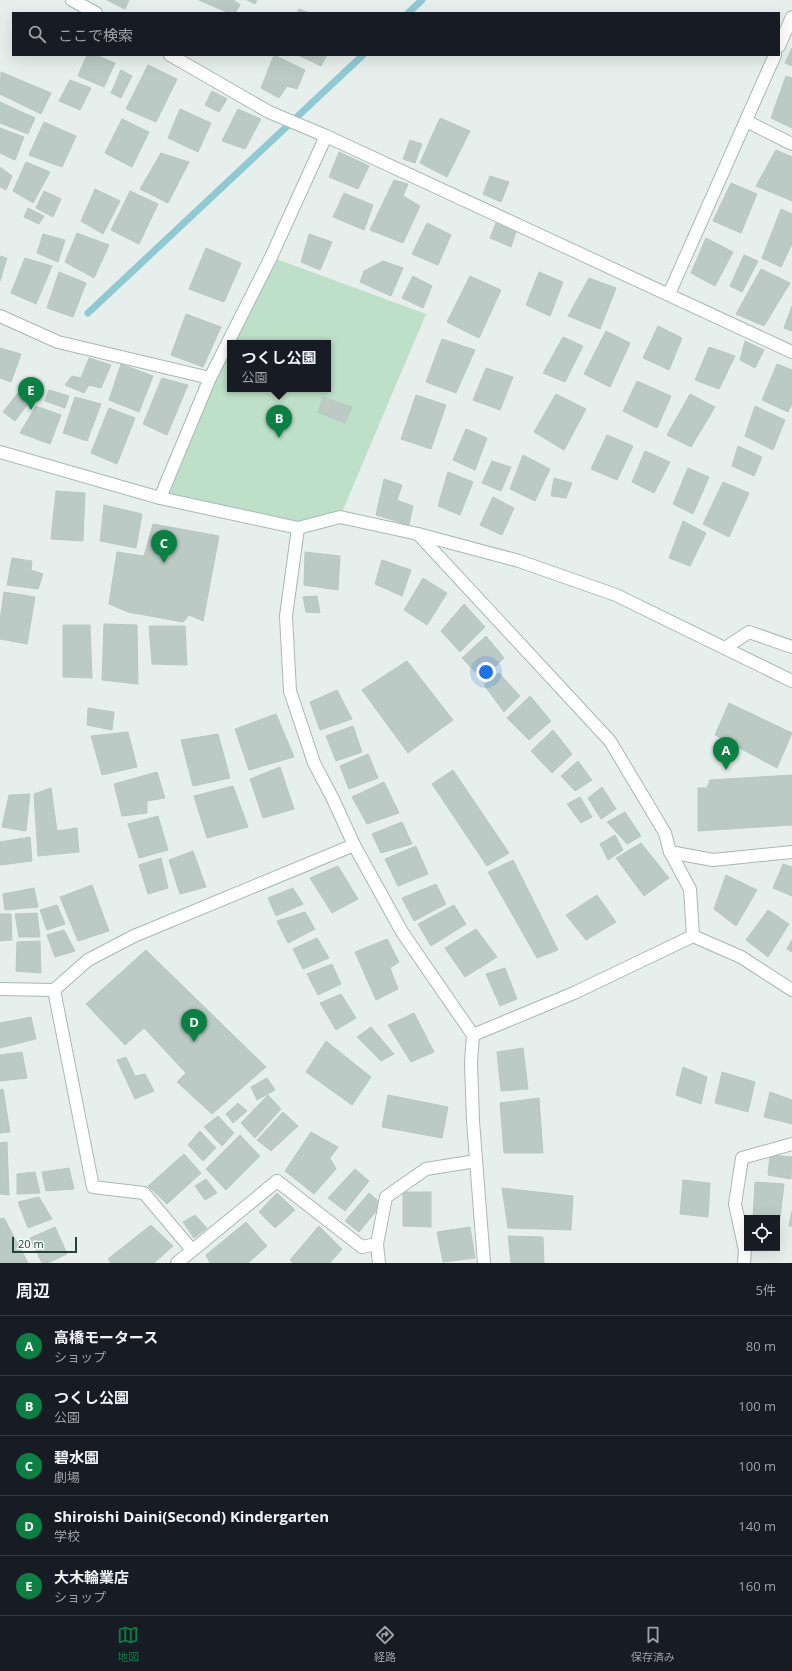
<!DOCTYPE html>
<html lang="ja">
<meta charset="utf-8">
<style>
:root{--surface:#171b24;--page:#20242c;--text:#f1f3f6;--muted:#9ea1a6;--line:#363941;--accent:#0b8043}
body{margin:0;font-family:"Open Sans","Noto Sans JP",sans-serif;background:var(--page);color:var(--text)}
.controls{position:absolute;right:12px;bottom:12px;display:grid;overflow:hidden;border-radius:0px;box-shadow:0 4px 16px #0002}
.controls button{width:36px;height:36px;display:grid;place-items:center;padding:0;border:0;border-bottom:1px solid var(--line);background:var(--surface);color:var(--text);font:20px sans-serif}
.scale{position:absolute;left:12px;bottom:10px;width:65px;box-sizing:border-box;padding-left:4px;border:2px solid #24423a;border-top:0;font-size:11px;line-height:14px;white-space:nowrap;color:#24423a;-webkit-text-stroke:3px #f7fbf9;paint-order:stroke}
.you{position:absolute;left:486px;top:672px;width:14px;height:14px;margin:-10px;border:3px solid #fff;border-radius:50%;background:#1a73e8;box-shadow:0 0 0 6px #1a73e833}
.badge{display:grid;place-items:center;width:26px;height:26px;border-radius:50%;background:var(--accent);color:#fff;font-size:13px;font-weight:700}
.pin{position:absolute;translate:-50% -33px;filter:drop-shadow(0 1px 2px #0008)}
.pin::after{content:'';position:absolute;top:21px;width:14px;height:12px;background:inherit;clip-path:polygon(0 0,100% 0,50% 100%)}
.popup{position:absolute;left:227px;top:340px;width:104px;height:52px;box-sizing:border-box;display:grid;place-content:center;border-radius:0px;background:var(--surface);filter:drop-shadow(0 1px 3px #0005);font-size:13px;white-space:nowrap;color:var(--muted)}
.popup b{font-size:15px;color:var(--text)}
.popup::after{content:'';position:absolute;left:50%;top:100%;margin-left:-8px;border:8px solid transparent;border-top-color:var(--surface)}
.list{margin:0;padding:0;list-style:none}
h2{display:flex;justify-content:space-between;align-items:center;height:52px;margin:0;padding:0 16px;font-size:17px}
h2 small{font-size:13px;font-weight:400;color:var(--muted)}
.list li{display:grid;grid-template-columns:26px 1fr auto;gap:12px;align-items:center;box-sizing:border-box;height:60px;padding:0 16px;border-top:1px solid var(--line)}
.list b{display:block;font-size:15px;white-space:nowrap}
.list p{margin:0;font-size:13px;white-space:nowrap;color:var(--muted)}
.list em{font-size:13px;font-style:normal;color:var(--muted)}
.icon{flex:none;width:22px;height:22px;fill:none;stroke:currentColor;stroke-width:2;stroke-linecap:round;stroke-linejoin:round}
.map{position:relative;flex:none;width:792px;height:1263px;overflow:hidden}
.search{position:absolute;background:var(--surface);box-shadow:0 4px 16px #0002;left:12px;right:12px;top:12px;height:44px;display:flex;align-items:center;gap:10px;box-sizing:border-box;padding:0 14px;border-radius:0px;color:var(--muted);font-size:15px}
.sheet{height:352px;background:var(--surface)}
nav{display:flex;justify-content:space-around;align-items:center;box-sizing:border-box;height:56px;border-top:1px solid var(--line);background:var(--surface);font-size:11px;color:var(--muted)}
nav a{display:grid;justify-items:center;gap:2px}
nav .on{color:var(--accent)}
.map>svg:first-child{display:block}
.green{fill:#bfe0c8;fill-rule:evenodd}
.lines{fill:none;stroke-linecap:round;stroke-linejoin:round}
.stream{stroke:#8ec9d4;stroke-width:7}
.building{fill:#bbcac4;stroke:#b8c9c2}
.lane-casing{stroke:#a8b8b2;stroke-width:14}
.street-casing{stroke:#a8b8b2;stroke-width:14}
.secondary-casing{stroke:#a4bbb3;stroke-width:14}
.lane{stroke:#fff;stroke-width:12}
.street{stroke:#fff;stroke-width:12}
.secondary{stroke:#fff;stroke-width:12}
</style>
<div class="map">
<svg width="792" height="1263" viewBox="0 0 792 1263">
<rect width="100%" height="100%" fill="#e6efeb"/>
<path class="green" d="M271 257 426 314 340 517 298 528 160 498 210 378ZM230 343H328V389H230Z"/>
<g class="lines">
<g class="stream">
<path d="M408 13 422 0"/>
<path d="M88 313 363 55"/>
</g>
</g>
<g class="building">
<path d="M107 0H129L125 9Z"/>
<path d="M199 0H234L240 5 235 13H229Z"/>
<path d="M247 0H257L255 4Z"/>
<path d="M299 9 310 13H297Z"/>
<path d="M792 48V66L785 63Z"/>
<path d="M87 55H96L115 63 104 87 78 76Z"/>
<path d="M274 55 305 70 297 89 287 86 279 98 261 88Z"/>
<path d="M298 55H327L321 66Z"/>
<path d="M148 65 177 79 156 122 126 109Z"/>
<path d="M121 70 132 76 121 98 111 93Z"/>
<path d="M1 72 51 93 41 114 0 94Z"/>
<path d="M786 76 792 78V128L771 118Z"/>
<path d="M70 80 91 88 80 110 59 101Z"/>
<path d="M212 91 227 99 219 112 205 105Z"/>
<path d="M0 102 35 118 28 134 0 123Z"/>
<path d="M180 109 211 123 198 152 168 138Z"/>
<path d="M238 109 261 119 245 149 222 141Z"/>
<path d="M440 118 470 131 447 177 420 163Z"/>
<path d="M122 119 149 132 132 167 105 153Z"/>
<path d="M44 122 76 136 62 167 29 155Z"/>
<path d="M0 128 24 137 15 160 0 153Z"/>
<path d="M410 140 422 144 415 163 403 159Z"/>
<path d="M776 150 792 157V201L756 186Z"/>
<path d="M339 152 369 166 358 189 329 177Z"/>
<path d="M161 153 189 162 168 203 140 189Z"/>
<path d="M26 162 50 172 33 203 13 191Z"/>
<path d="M0 167 12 176 6 190 0 187Z"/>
<path d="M490 176 509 182 501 202 483 194Z"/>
<path d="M394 180 408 184 403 196 420 206 403 243 370 230Z"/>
<path d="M731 183 757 194 741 233 713 221Z"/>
<path d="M95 189 120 201 103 234 81 221Z"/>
<path d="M44 191 61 199 53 217 36 208Z"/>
<path d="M130 191 158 204 139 244 111 230Z"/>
<path d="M344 193 373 205 364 230 333 217Z"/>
<path d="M28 208 44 216 39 224 24 217Z"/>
<path d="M781 209 792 214V244L781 267 762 258Z"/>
<path d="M427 223 451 235 438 265 412 254Z"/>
<path d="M496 223 516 232 511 247 490 238Z"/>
<path d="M77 233 109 245 94 278 65 262Z"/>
<path d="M43 234 65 240 58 262 37 253Z"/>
<path d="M309 234 332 242 320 270 301 262Z"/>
<path d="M706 238 733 252 715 286 691 273Z"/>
<path d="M206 248 241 263 224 302 189 289Z"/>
<path d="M744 255 758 261 742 292 730 286Z"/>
<path d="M0 256 7 258 0 281Z"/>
<path d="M25 258 52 266 36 304 11 293Z"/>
<path d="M383 261 403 268 391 296 360 282 364 271Z"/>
<path d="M761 269 790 283 764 326 736 314Z"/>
<path d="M59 272 86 283 73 317 47 308Z"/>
<path d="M539 272 563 282 550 316 526 305Z"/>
<path d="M413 276 432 286 423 308 402 298Z"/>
<path d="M470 276 501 290 479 338 447 322Z"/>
<path d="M589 278 616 288 600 329 568 316Z"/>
<path d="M792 306V331L784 328Z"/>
<path d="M186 314 221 327 203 367 171 355Z"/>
<path d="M658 326 682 338 669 370 643 358Z"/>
<path d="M606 331 630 343 610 387 584 374Z"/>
<path d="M563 337 583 346 565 382 543 373Z"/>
<path d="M442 339 475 350 456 393 426 382Z"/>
<path d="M745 341 764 350 755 368 740 360Z"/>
<path d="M709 347 735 356 719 389 695 380Z"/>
<path d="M0 348 21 354 11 382 0 378Z"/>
<path d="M89 358 111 365 101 388 89 385 84 393 65 385 72 376 81 378Z"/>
<path d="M121 364 153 376 139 412 109 400Z"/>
<path d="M777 364 792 370V404L788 412 762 400Z"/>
<path d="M486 368 513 377 500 410 473 400Z"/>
<path d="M162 378 188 385 167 435 143 424Z"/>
<path d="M637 381 671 396 657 428 623 411Z"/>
<path d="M49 390 69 396 65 408 45 401Z"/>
<path d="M18 393 31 400 15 421 3 412Z"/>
<path d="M556 394 586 409 564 450 534 432Z"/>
<path d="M690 394 715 407 691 447 667 435Z"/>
<path d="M416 395 446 405 431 449 401 439Z"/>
<path d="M75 397 101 404 87 441 63 433Z"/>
<path d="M323 397 352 407 345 423 318 412Z"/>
<path d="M36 406 61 415 50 444 20 433Z"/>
<path d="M755 406 785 420 773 450 745 436Z"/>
<path d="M109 408 135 418 117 464 91 453Z"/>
<path d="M466 429 487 438 475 470 453 460Z"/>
<path d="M607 435 633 446 617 480 591 469Z"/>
<path d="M738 446 762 457 754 476 732 466Z"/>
<path d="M645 451 670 462 654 493 632 482Z"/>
<path d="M523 455 550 469 535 501 510 489Z"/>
<path d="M492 461 511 467 501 491 482 483Z"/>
<path d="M688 468 709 477 693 514 673 504Z"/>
<path d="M448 472 473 482 460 515 438 506Z"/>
<path d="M554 478 572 483 566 498 551 496Z"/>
<path d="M384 479 402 485 397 500 413 506 409 525 376 515Z"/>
<path d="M723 482 749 493 729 537 703 524Z"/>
<path d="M56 491 85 493 83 541 51 539Z"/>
<path d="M493 497 514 508 502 535 480 525Z"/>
<path d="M104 505 142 514 136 548 100 541Z"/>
<path d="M683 521 706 533 690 566 669 558Z"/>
<path d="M153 524 219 536 203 621 189 615 183 622 128 612 109 604 117 552 144 556Z"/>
<path d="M305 552 340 556 338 590 304 585Z"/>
<path d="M12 558 32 561 31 570 43 574 38 589 7 585Z"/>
<path d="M382 560 411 570 402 596 375 584Z"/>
<path d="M423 578 447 593 427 625 404 610Z"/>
<path d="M4 592 35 597 27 644 0 639V620Z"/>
<path d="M317 596 320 613 306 612 303 597Z"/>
<path d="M464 604 485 627 460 652 441 631Z"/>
<path d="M104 624 137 625 138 684 102 680Z"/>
<path d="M63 625H90L92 678 63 677Z"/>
<path d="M149 626H185L187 665 152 664Z"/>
<path d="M486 636 504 658 482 679 462 658Z"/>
<path d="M407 661 453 720 408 753 362 690Z"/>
<path d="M499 673 520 696 504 712 484 685Z"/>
<path d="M337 690 352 719 320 730 310 702Z"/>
<path d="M530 696 551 721 529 740 507 718Z"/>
<path d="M729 703 792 733 777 768 715 735Z"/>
<path d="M88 708 114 712 112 730 87 725Z"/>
<path d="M276 714 294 757 249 770 235 729Z"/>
<path d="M353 726 362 752 336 761 326 736Z"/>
<path d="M553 730 572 754 552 773 531 751Z"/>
<path d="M128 732 137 767 102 775 91 736Z"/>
<path d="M218 734 230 778 193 786 181 740Z"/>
<path d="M368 754 378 778 349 789 340 766Z"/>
<path d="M578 761 592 780 575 791 561 776Z"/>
<path d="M280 767 294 809 263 818 250 779Z"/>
<path d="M453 770 509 853 487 866 432 784Z"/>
<path d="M157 772 165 798 147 801V813L122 816 114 784Z"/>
<path d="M792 775V825L698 831V788H707L710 780Z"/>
<path d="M384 782 399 813 367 824 352 797Z"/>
<path d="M233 786 248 827 207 838 194 796Z"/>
<path d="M602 787 616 809 601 819 588 798Z"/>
<path d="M51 788 57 831 77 828 79 852 38 856 34 794Z"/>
<path d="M30 794 26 831 2 827 9 795Z"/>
<path d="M580 797 592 817 581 823 567 804Z"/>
<path d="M625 812 641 836 627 844 607 822Z"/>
<path d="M158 816 168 850 139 858 128 824Z"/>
<path d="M402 822 412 844 381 853 372 834Z"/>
<path d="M615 835 623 850 608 860 600 844Z"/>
<path d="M30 837 32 861 0 865V842Z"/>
<path d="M641 843 669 878 644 896 616 858Z"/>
<path d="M416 846 428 874 398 886 385 859Z"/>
<path d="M193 851 206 887 180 894 169 860Z"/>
<path d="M161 858 168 888 148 894 139 865Z"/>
<path d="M513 860 558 950 537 958 488 872Z"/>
<path d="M783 864 792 867V896L773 888Z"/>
<path d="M338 866 358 899 332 913 310 878Z"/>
<path d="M726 875 757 890 736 926 714 909Z"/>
<path d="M436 884 446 904 414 921 402 898Z"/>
<path d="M92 885 109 931 78 941 60 897Z"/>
<path d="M34 888 38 907 5 910 3 894Z"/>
<path d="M293 888 303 904 276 916 268 898Z"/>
<path d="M597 895 616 922 586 940 566 915Z"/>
<path d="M57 905 65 924 47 930 40 910Z"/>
<path d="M454 905 466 924 431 946 418 924Z"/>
<path d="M768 910 789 924 768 957 746 940Z"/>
<path d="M305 912 315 929 288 943 277 921Z"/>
<path d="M37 913 40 937H19L15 914Z"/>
<path d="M0 914H11L12 940 0 941Z"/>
<path d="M476 929 497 957 465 977 445 948Z"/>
<path d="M64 930 75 951 55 957 47 935Z"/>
<path d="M317 938 329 958 303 969 293 949Z"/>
<path d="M387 939 399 962 390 968 398 989 376 1000 355 952Z"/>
<path d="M792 940V952L787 949Z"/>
<path d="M40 941 41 973 16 971 17 942Z"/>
<path d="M146 950 266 1067 212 1114 177 1082 186 1073 144 1028 125 1045 86 1004Z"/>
<path d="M332 964 341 984 318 995 307 974Z"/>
<path d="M505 968 517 999 500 1006 486 974Z"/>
<path d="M341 994 356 1018 336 1030 320 1003Z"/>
<path d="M414 1013 434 1052 411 1062 388 1025Z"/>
<path d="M31 1017 36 1039 0 1048V1023Z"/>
<path d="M371 1027 394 1054 381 1061 357 1037Z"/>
<path d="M326 1041 371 1077 352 1105 306 1072Z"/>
<path d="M523 1048 528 1089 501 1091 497 1052Z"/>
<path d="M22 1052 27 1078 0 1081V1055Z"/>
<path d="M126 1057 135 1076 145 1074 154 1091 135 1099 117 1060Z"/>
<path d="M683 1067 707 1077 701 1104 676 1095Z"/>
<path d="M722 1072 755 1082 748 1112 715 1103Z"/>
<path d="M267 1078 275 1090 257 1100 251 1087Z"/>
<path d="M3 1089 10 1132 0 1133V1090Z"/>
<path d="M770 1092 792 1100V1124L764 1117Z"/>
<path d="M268 1095 281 1109 255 1138 241 1123Z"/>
<path d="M388 1095 448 1107 442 1138 382 1127Z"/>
<path d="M539 1098 543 1153H504L500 1103Z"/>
<path d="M238 1103 247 1111 233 1123 226 1114Z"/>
<path d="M283 1112 298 1126 271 1151 257 1140Z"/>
<path d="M218 1116 234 1133 222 1146 204 1127Z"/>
<path d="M200 1131 216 1148 203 1161 188 1145Z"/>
<path d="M311 1132 338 1147 330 1158 336 1169 314 1194 285 1171Z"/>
<path d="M240 1135 260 1156 226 1190 206 1169Z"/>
<path d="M7 1142 9 1195 0 1194V1143Z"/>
<path d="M184 1154 201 1173 167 1204 148 1186Z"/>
<path d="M770 1155 792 1157 791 1179 768 1175Z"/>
<path d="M69 1168 74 1189 46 1191 42 1172Z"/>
<path d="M355 1169 369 1181 345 1211 328 1198Z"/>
<path d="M35 1172 40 1193 17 1194V1174Z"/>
<path d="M206 1179 217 1193 205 1200 195 1186Z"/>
<path d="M683 1180 710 1183 708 1217 680 1214Z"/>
<path d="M755 1182 784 1184 779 1227H777V1218H753Z"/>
<path d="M502 1188 573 1196 571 1230 508 1228Z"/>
<path d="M403 1192H431V1227L403 1226Z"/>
<path d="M277 1193 295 1210 275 1228 259 1212Z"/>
<path d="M369 1193 382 1204 359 1232 345 1221Z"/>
<path d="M39 1197 52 1219 28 1228 18 1202Z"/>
<path d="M792 1211V1226H789Z"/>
<path d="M195 1215 207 1228 194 1238 183 1222Z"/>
<path d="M4 1218 28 1263H0V1219Z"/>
<path d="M246 1222 267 1246 248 1263H210L206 1255Z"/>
<path d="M151 1225 173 1246 154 1263H111L108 1259Z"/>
<path d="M319 1226 342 1249 330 1263H293L290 1260Z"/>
<path d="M55 1227 67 1254 48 1263H42L30 1238Z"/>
<path d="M470 1227 475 1258 443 1262 437 1232Z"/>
<path d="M508 1236 543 1237 544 1263H511Z"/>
</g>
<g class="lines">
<defs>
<g id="lane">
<path d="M746 121 792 144"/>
<path d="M725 648 749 632 792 647"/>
<path d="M670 852 713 860 792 852"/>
<path d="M54 990 93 1187 144 1193 192 1250"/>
<path d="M177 1263 277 1181 362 1247 377 1244"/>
<path d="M379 1263 377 1244 386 1197 426 1169 476 1161"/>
<path d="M744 1263 745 1250 735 1204 742 1158 792 1144"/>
</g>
<g id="street">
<path d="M72 0 96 13"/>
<path d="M779 46 792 17"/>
<path d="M170 55 269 112 326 136 792 352"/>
<path d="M669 294 775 55"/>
<path d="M0 316 58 342 210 378"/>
<path d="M160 498 210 378 271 257 326 136"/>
<path d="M298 528 286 616 290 691 314 763 333 799 354 845 402 932 473 1035 471 1062 473 1121 484 1263"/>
<path d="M418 534 610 741 665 833 670 852 690 889 693 936"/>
<path d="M0 989 54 990 88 960 134 936 354 845"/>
<path d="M473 1035 574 993 693 936 741 957 792 990"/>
</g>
<path id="secondary" d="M0 452 160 498 298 528 340 517 418 534 519 561 616 595 792 681"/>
</defs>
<use href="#lane" class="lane-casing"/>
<use href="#street" class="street-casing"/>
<use href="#secondary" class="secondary-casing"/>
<use href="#lane" class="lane"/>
<use href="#street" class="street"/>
<use href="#secondary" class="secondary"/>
</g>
</svg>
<div class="controls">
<button><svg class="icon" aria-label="locate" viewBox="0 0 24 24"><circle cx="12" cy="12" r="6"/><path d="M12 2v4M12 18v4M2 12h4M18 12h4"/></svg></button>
</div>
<div class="scale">20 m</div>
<div class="you"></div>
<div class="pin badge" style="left:726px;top:770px">A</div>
<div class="pin badge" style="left:279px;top:438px">B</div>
<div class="popup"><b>つくし公園</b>公園</div>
<div class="pin badge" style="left:164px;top:563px">C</div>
<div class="pin badge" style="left:194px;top:1042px">D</div>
<div class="pin badge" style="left:31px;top:410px">E</div>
<div class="search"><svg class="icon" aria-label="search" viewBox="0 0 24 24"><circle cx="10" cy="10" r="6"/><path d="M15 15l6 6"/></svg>ここで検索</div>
</div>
<section class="sheet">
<h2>周辺<small>5件</small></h2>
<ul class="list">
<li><span class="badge">A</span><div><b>高橋モータース</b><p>ショップ</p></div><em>80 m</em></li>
<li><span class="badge">B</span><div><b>つくし公園</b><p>公園</p></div><em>100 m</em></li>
<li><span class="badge">C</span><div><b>碧水園</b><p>劇場</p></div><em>100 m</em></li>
<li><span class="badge">D</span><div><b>Shiroishi Daini(Second) Kindergarten</b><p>学校</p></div><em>140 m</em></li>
<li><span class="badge">E</span><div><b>大木輪業店</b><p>ショップ</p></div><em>160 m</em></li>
</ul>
</section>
<nav>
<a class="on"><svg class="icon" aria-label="map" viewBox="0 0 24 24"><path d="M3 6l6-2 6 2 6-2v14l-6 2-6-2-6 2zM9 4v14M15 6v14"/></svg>地図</a>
<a><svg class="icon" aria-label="directions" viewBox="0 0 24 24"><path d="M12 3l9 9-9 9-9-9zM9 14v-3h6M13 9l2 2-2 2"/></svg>経路</a>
<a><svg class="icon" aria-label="saved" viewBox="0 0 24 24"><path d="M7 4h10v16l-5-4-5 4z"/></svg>保存済み</a>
</nav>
